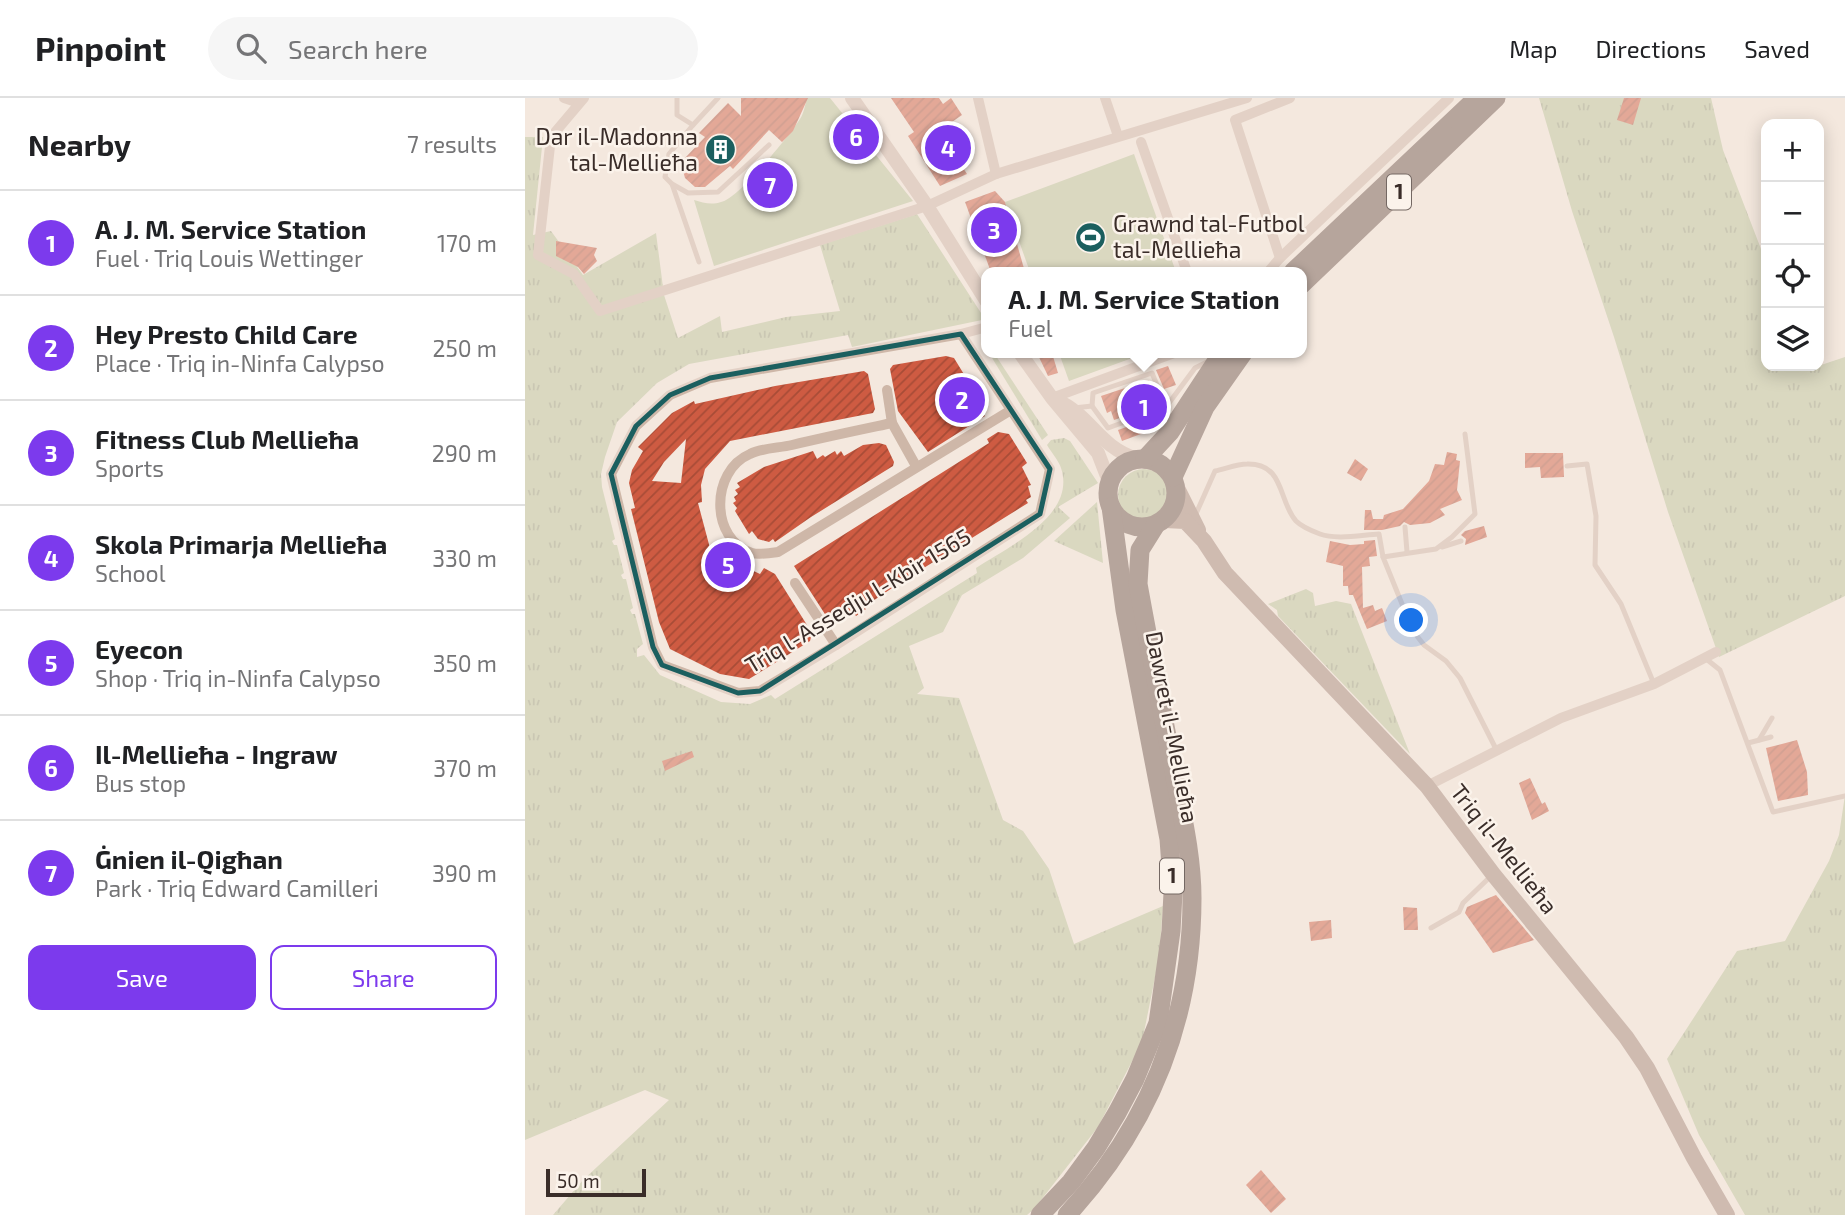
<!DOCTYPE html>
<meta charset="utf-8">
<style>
:root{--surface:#fff;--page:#f6f6f6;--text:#202124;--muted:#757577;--line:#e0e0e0;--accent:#7c3aed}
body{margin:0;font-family:"Exo 2",sans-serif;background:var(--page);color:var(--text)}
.controls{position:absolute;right:21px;top:21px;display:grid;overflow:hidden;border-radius:14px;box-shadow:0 4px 18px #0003}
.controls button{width:63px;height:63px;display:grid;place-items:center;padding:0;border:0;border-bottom:2px solid var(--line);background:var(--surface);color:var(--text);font:35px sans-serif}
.scale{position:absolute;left:21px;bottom:18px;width:100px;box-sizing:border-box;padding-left:7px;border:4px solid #3a2d29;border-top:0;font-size:19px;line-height:24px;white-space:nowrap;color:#3a2d29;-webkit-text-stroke:5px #fbf3eb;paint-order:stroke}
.you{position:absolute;left:887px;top:523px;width:24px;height:24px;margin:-18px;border:5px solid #fff;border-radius:50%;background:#1a73e8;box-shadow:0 0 0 10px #1a73e833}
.badge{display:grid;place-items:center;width:46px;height:46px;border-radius:50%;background:var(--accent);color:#fff;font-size:23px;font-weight:700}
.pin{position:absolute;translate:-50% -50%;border:4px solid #fff;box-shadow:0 2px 7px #0006}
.popup{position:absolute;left:456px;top:169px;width:326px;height:91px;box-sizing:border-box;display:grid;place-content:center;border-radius:14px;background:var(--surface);filter:drop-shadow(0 2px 5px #0005);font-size:23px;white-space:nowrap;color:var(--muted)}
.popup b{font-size:26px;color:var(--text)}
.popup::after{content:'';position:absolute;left:50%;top:100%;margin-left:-14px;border:14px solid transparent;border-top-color:var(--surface)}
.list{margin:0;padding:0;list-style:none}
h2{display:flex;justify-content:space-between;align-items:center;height:91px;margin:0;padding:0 28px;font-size:30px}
h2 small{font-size:23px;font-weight:400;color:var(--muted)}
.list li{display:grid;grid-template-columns:46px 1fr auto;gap:21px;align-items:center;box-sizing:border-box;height:105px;padding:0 28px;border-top:2px solid var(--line)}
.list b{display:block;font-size:26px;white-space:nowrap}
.list p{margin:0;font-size:23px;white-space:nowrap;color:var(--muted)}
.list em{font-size:23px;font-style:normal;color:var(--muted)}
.actions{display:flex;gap:14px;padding:21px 28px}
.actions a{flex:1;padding:16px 0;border:2px solid var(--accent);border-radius:14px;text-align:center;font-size:24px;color:var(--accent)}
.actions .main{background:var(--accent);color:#fff}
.icon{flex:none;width:38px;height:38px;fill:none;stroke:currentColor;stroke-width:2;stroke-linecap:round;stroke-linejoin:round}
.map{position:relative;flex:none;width:1320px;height:1117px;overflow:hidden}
header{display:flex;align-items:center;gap:42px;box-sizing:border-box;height:98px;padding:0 35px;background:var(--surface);border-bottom:2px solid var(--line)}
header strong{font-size:33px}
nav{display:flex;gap:38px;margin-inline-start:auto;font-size:24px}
.search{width:490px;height:63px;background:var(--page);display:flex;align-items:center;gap:18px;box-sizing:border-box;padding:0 24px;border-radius:38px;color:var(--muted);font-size:26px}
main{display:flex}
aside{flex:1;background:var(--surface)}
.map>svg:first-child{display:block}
.grass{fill:url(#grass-tufts)}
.park{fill:#bac59c}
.building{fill:url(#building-hatch);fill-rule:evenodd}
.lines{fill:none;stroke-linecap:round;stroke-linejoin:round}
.service{stroke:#ceb7a8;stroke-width:5}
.minor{stroke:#ceb7a8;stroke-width:10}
.tertiary{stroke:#ceb7a8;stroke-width:14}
.secondary{stroke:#a28579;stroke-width:16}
.trunk{stroke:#6c544c;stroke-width:19}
.marked{fill:none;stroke:#1b5f5f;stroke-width:5;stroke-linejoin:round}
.labels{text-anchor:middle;stroke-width:5;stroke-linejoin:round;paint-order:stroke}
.shield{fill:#fbf3eb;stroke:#746863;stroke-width:2}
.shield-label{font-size:21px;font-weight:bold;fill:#3a2d29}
.poi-label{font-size:23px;fill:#3a2d29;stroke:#fbf3eb;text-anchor:end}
.street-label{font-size:23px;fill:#3a2d29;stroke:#fbf3eb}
</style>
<header>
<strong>Pinpoint</strong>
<div class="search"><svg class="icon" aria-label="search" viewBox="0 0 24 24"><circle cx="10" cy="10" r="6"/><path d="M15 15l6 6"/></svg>Search here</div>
<nav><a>Map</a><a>Directions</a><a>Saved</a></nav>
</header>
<main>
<aside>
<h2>Nearby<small>7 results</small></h2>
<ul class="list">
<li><span class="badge">1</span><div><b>A. J. M. Service Station</b><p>Fuel · Triq Louis Wettinger</p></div><em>170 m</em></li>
<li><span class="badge">2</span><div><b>Hey Presto Child Care</b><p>Place · Triq in-Ninfa Calypso</p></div><em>250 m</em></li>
<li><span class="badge">3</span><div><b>Fitness Club Mellieħa</b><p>Sports</p></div><em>290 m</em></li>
<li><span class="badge">4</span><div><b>Skola Primarja Mellieħa</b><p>School</p></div><em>330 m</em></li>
<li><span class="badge">5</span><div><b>Eyecon</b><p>Shop · Triq in-Ninfa Calypso</p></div><em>350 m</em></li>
<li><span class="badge">6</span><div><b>Il-Mellieħa - Ingraw</b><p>Bus stop</p></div><em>370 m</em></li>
<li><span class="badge">7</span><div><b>Ġnien il-Qigħan</b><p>Park · Triq Edward Camilleri</p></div><em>390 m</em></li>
</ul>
<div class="actions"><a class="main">Save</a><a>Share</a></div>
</aside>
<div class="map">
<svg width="1320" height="1117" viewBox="0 0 1320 1117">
<defs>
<pattern id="grass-tufts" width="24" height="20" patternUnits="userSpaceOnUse" patternTransform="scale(1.75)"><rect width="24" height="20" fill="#bac59c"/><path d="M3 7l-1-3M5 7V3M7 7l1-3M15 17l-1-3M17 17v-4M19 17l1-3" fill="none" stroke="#98a07f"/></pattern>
<pattern id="building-hatch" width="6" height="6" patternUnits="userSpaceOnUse" patternTransform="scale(1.75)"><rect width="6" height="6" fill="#ce5b42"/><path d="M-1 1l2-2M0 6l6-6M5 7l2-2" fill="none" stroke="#a84c37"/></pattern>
</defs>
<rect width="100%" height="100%" fill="#f4e8de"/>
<g class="grass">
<path d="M1014 0H1186L1198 52 1241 164V268H1276L1278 273 1320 259V498L1194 559 1143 414 1089 239 1047 113Z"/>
<path d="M0 39H18L8 137 26 133 58 177 131 135 139 197 153 240 195 218 197 234 261 219 315 213 295 147 392 116 458 218 457 222 327 249 323 237 164 266 132 285 92 324 80 359 76 376 77 389 90 441 87 443 89 447H92L99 475 96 477 98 481H101L108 510 105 512 107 516H110L118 546 112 551V559L119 557 135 577 196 604 225 606 246 597 250 601 452 475 451 470C482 449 552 418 536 370 534 363 526 354 522 347L526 342 539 340 545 343 573 385 533 409 545 420 498 460 437 497 418 534 384 548 399 590 392 596 434 600 478 722 498 733 524 771 549 846 638 808 634 860 617 944 573 1029 509 1111 502 1117H28L58 1082 144 1002 120 992 0 1042Z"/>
<path d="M464 255H469L523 337 517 342Z"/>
<circle cx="619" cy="397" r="26"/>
<path d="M572 404 578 465 529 443Z"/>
<path d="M781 491 788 495 790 508 811 503 826 506 885 656 753 518 752 512 743 506Z"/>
<path d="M1320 697V1117H1220L1174 1037 1142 961 1212 853 1260 843 1304 763 1314 737Z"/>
</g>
<g class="park">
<path d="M282 0H305L388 103 189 168 169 102C178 105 187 107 196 104 214 100 264 38 275 21 279 15 280 7 282 0Z"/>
<path d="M609 56 651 174H505L480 104Z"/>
<path d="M534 255H621L544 283Z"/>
</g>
<g class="building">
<path d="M216 0H283L268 33 257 44 244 32 208 71 205 68 180 89H170L160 80 157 69 160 60 180 39 174 35 203 5 216 18Z"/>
<path d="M366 0H414L418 6 426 0 437 17 414 33 442 76 415 88 383 38 389 34Z"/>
<path d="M1099 0H1116L1108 27 1092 22Z"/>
<path d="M470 93 480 104 500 174H466L440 104Z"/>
<path d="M31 143 72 150 69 157 72 163 59 176 53 169 31 158Z"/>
<path d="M512 255H527L533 275 523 278Z"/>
<path d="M421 258 429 260 459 309 457 314 460 318 403 354 373 313 365 271 368 267Z"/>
<path d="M643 268 651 287 639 291 631 272Z"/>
<path d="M339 273 343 276 350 311 348 315 205 343 180 371 176 387 177 404 173 405 186 454 193 452 199 459 235 476 239 470 250 476 287 535 285 543 224 581 195 576 145 551 134 524 106 411 110 410 104 385 107 372 118 353 113 349 147 315 169 303 170 306 250 288ZM161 341 156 385 127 383 139 364Z"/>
<path d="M624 282 629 294 623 300 626 309 589 322 586 313 582 315 576 298Z"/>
<path d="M630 319 632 330 597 343 593 332Z"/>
<path d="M473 334 484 336 502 365 497 369 506 387 503 388 506 399 501 402 503 405 373 486 339 509 341 511 331 518 328 514 312 525 309 521 305 524 269 468 464 345 462 341Z"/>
<path d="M354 345 361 347 369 364 368 368 286 419 250 444 248 441 244 444 233 441 227 433 224 436 210 413 212 410 208 405 211 403 209 399 213 396 210 392 215 389 212 385 239 369 288 353 292 361 298 357 300 359 310 353 312 357 316 353 319 358 338 347Z"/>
<path d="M922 354 932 356 931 362 935 363 932 392 937 402 915 411 920 417 905 425 885 427 879 424 875 428 857 432H839L840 412H846L848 421H858L859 417 878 411 904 383 910 366 919 367Z"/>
<path d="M1000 355H1038L1039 379 1016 380 1015 369 1000 370Z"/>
<path d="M830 361 843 371 836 383 822 375Z"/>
<path d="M959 428 962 439 940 447 941 441 936 437 940 433Z"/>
<path d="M850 442 852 458 844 459 845 468 837 469 838 510 848 507 850 513 857 510 862 523 842 531 828 497H824L823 488H818V468L801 464 805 443 825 447 839 446V443Z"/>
<path d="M1272 642 1282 674 1283 697 1253 703 1241 650Z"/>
<path d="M167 653 169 659 140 673 137 663Z"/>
<path d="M1005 680 1017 706 1020 704 1024 713 1007 722 994 685Z"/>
<path d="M971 797 1009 842 968 855 940 815 942 809Z"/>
<path d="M878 809 892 810 893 832H879Z"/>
<path d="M806 822 807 840 786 843 784 824Z"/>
<path d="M736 1072 761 1101 746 1115 721 1087Z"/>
</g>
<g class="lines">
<g class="service">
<path d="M152 0V17L168 27 193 0"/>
<path d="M168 27 144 56 140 79 147 86 174 164"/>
<path d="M147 86 163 95 193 94 244 47"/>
<path d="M567 308 583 330 641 309 670 270 682 264"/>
<path d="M549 310 567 308 568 295 627 275 641 309"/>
<path d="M940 336 950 416 927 439 911 451 858 459 888 533 899 547 921 563 935 580 971 651"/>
<path d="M1042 368 1062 366 1071 418 1070 467 1096 506 1129 586"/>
<path d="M670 418 690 373C700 371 712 366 722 366 760 365 753 403 771 423 777 429 787 433 795 436 811 442 836 437 854 436L858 459"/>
<path d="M880 429 882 454"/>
<path d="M917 449 936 443"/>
<path d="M1180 560 1195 572 1248 714 1320 698"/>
<path d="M1234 642 1247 620"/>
<path d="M1223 645 1246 639"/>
<path d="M906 830 934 814 938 805 966 778"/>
</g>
<g class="minor">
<path d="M39 0 54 5"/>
<path d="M59 0 26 39 13 157 49 176 75 213 402 108 471 76 722 0"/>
<path d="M453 0 471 76"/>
<path d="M580 0 593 38"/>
<path d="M616 44 662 174"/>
<path d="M755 160 710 22 765 0"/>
<path d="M743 174 755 160 924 0"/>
<path d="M436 236 525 371 515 416 311 547 235 593 213 595 137 567 128 549 86 376 111 328 145 297 185 280Z"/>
<path d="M436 236 462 229"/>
<path d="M362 292 367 325"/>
<path d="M527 300 649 255"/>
<path d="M391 368 367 325C334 332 300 339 267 347 254 350 237 350 225 356 185 373 185 442 227 455 234 457 246 455 253 454L486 312"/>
<path d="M270 485 311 547"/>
<path d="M902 688 1036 620 1129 586 1191 554"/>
</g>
<g class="tertiary">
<path d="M327 0 402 108 462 204"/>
<path d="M495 255 527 300 573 355 585 386"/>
<path d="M531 302C567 318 572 348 612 361"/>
</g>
<g class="secondary">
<path d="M652 390 673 432"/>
<path d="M640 422 660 423 679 443 700 475 902 688 968 776 1101 939 1122 970 1169 1060 1202 1117"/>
</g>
<g class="trunk">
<path d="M768 174 952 0"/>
<path d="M776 187 971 0"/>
<circle cx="617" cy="395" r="34"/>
<path d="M620 361 645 334 697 255"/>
<path d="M648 379 680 309 718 255"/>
<path d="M515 1117 546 1084 571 1050 592 1015 610 981 633 925 646 833 648 795 644 741 600 512 586 409"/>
<path d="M542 1117C625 1027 667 923 667 800 667 756 656 712 648 669 636 608 624 547 613 486L615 452 630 428"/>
</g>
</g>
<path d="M0 0H1320V1117H0ZM436 236 525 371 515 416 235 593 213 595 137 567 128 549 86 376 111 328 145 297 185 280Z" fill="#f4e8de" fill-opacity=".55" fill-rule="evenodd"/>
<path class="marked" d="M436 236 525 371 515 416 235 593 213 595 137 567 128 549 86 376 111 328 145 297 185 280Z"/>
<defs>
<symbol id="building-disc" viewBox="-11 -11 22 22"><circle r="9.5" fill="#1b5f5f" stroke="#fbf3eb"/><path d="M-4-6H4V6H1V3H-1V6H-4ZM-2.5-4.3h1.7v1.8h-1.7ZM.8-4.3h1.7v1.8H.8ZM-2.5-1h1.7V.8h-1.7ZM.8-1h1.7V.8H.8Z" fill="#fff"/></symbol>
<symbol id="stadium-disc" viewBox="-11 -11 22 22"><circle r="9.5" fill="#1b5f5f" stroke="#fbf3eb"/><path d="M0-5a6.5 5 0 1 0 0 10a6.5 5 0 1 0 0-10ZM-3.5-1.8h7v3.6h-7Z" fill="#fff"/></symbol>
</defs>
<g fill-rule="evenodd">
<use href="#building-disc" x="178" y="34" width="35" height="35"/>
<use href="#stadium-disc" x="548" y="122" width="35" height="35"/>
</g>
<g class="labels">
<g class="shield">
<rect x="862" y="76.5" width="24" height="35" rx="5"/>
<rect x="635" y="760.5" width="24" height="35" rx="5"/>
</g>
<g class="shield-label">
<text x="874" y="101">1</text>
<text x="647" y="785">1</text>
</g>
<g class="poi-label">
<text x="173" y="47">Dar il-Madonna<tspan x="173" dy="26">tal-Mellieħa</tspan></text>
<text x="588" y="134" text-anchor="start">Grawnd tal-Futbol<tspan x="588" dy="26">tal-Mellieħa</tspan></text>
</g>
<g class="street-label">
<text transform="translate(333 503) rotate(-31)" y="8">Triq l-Assedju l-Kbir 1565</text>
<text transform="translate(647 629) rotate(79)" y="8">Dawret il-Mellieħa</text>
<text transform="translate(979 751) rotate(52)" y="8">Triq il-Mellieħa</text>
</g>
</g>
</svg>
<div class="controls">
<button>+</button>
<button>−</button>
<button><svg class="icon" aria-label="locate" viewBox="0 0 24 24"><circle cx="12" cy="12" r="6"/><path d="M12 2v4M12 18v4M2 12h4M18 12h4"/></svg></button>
<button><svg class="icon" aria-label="layers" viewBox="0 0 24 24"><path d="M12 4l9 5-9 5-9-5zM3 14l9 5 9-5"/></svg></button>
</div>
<div class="scale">50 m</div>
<div class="you"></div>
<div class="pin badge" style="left:619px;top:309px">1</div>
<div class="popup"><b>A. J. M. Service Station</b>Fuel</div>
<div class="pin badge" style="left:437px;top:302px">2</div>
<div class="pin badge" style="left:469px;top:132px">3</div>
<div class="pin badge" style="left:423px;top:50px">4</div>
<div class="pin badge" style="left:203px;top:467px">5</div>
<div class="pin badge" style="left:331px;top:39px">6</div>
<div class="pin badge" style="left:245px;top:87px">7</div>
</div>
</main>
